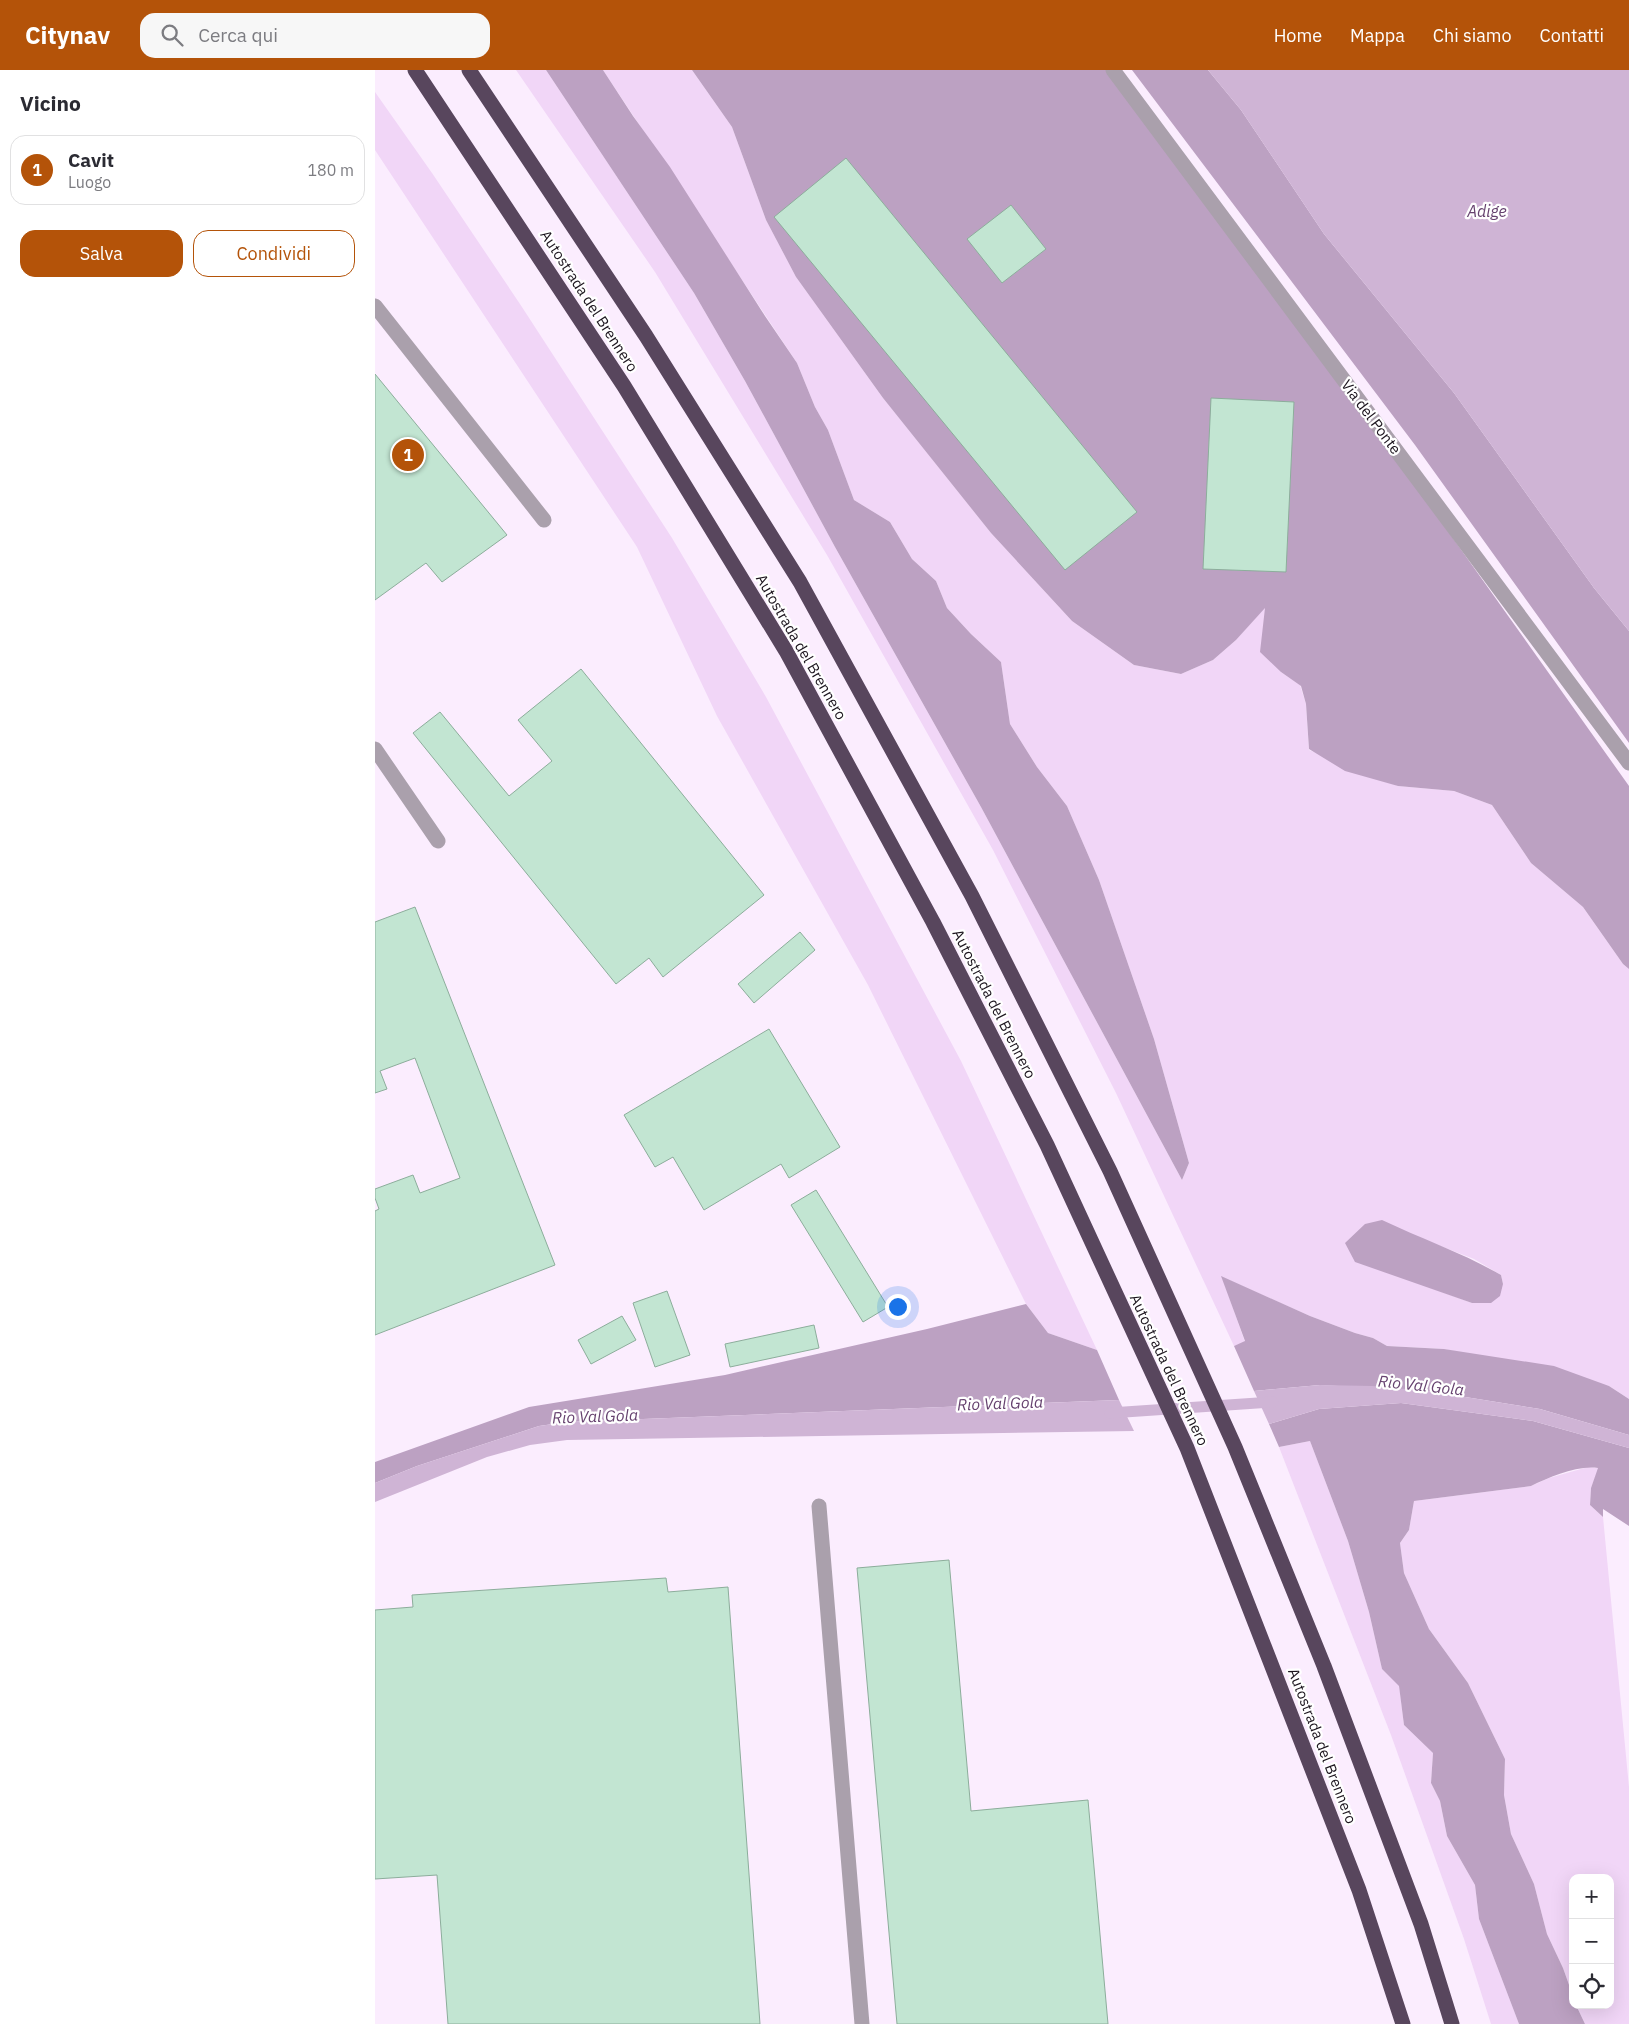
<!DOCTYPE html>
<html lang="it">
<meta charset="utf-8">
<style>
:root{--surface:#fff;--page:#f7f7f7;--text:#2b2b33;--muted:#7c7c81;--line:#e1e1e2;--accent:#b45309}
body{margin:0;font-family:"IBM Plex Sans",sans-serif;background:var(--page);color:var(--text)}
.controls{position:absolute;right:15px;bottom:15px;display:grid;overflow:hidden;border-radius:10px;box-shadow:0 5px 20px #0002}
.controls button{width:45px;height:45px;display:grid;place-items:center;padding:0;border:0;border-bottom:1px solid var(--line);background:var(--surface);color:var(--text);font:25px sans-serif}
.you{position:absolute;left:522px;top:1236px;width:18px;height:18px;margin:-12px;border:4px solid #fff;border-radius:50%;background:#1a73e8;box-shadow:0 0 0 8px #1a73e833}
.badge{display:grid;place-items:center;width:32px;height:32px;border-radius:50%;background:var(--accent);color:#fff;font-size:16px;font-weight:700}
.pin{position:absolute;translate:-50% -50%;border:2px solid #fff;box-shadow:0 1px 5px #0006}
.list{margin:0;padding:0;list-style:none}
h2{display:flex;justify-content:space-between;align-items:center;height:65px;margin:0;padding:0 20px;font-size:21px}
h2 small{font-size:16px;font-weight:400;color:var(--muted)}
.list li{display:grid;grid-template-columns:32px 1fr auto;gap:15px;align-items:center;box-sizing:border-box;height:70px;margin:0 10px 10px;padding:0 10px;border:1px solid var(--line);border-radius:15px}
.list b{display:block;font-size:19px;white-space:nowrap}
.list p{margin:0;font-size:16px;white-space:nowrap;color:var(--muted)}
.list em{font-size:16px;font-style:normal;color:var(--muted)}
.actions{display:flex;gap:10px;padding:15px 20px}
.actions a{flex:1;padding:11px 0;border:1px solid var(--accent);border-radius:15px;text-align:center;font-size:18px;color:var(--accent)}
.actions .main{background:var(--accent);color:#fff}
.icon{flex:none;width:28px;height:28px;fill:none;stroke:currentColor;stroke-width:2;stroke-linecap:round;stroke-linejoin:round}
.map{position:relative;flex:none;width:1254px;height:1954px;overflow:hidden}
header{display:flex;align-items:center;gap:30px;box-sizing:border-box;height:70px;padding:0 25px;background:var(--accent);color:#fff}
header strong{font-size:24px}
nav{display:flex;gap:28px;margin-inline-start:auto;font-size:18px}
.search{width:350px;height:45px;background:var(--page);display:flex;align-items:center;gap:12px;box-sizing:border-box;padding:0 18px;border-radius:15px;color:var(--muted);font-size:19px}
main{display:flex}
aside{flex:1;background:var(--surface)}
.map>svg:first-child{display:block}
.green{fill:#f1d6f7;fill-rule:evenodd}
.forest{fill:#bca1c2}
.water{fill:#cfb4d5}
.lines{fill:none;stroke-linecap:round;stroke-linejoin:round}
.stream{stroke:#cfb4d5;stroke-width:11}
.building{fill:#c2e5d2;stroke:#8cad9b}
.lane{stroke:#aaa0ac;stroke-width:15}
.street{stroke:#aaa0ac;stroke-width:15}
.highway{stroke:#58465d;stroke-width:15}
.labels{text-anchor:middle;stroke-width:4.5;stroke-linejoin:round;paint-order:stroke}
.street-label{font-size:15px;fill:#1b141d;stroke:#fff}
.water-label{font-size:16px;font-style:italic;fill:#66426f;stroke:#fff}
</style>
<header>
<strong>Citynav</strong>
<div class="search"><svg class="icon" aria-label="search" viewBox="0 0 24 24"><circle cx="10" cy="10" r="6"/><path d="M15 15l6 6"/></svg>Cerca qui</div>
<nav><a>Home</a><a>Mappa</a><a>Chi siamo</a><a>Contatti</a></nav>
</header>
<main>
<aside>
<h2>Vicino<small></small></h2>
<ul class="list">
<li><span class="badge">1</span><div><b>Cavit</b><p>Luogo</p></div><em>180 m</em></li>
</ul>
<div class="actions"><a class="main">Salva</a><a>Condividi</a></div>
</aside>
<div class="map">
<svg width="1254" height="1954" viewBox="0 0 1254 1954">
<rect width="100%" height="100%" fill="#fbedfe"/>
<g class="green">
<path d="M141 0H171L319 223 370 311 460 477 606 737 807 1110 814 1093 779 969 724 810 692 736 662 697 635 654 626 592 596 564 572 538 561 511 537 489 515 452 479 430 453 360 440 337 422 293 228 0H317L357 57 391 150 421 207 508 328 616 463 697 551 759 595 806 604 838 590 861 570 890 537 906 602 925 615 931 634 934 680 1023 716 1079 721 1117 735 1156 793 1208 837 1248 894 1254 899V1329L1234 1316 1069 1279 1012 1276 998 1268 980 1263 935 1246 847 1207 870 1272 859 1276 741 1023 618 780 452 485 280 202ZM1039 1166 1099 1189 1126 1205 1128 1214 1097 1233 1040 1212Z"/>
<path d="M0 22 57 103 145 234 297 468 391 627 586 991 722 1280 673 1263 651 1234 493 915 342 646 262 477 0 80Z"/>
<path d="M935 1371 973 1471 994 1542 1007 1599 1024 1615 1029 1655 1058 1683 1056 1713 1065 1731 1072 1766 1100 1815 1104 1849 1144 1954H1116L1089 1869 1016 1665 904 1377Z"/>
<path d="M1213 1397 1224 1398 1216 1418 1215 1435 1228 1447 1254 1717V1954H1210L1201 1935H1235V1808H1198V1926L1188 1898 1172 1864 1159 1814 1136 1764 1129 1725 1130 1689 1093 1613 1054 1559 1029 1503 1025 1473 1034 1460 1039 1431 1156 1416 1174 1408Z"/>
</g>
<g class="forest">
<path d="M171 0H228L258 46 295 97 390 246 422 293 440 337 453 360 479 430 515 452 537 489 561 511 572 538 596 564 626 592 635 654 662 697 692 736 724 810 779 969 814 1093 807 1110 606 737 460 477 370 311 319 223Z"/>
<path d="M317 0H731L1050 429 1254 716V899L1248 894 1208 837 1156 793 1117 735 1079 721 1023 716 970 701 934 679 931 634 926 616 906 602 885 582 890 538 861 570 838 590 806 604 759 595 697 551 616 463 508 328 421 207 391 150 357 57Z"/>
<path d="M757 0H833L866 40 949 164 1079 323 1219 518 1254 561V673L1040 375Z"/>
<path d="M1007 1150C1047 1169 1088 1183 1126 1205L1128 1214 1125 1226 1116 1233H1097L980 1192 970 1173 990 1154Z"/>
<path d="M846 1206 935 1246 980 1263 998 1268 1012 1276 1069 1279 1179 1296 1234 1316 1254 1329V1365L1165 1339 1053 1321 945 1315 879 1321 859 1276 870 1271Z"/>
<path d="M651 1234 673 1263 722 1280 744 1330 192 1352 164 1356 42 1396 0 1413V1392L154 1337 350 1305 552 1259Z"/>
<path d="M1026 1333 1158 1351 1254 1378V1456L1228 1439V1447L1215 1435 1216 1418 1223 1398C1202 1395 1175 1407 1156 1416L1039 1431 1034 1460 1025 1473 1029 1503 1054 1559 1093 1613 1130 1689 1129 1725 1136 1764 1159 1814 1172 1864 1188 1898 1198 1926V1935H1201L1210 1954H1144L1104 1849 1100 1815 1072 1766 1065 1731 1056 1713 1058 1683 1029 1655 1024 1616 1007 1599 994 1542 973 1471 935 1371 904 1377 894 1354 944 1339Z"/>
</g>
<g class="water">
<path d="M833 0H1254V561L1219 518 1079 323 949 164 866 40Z"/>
<path d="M945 1315 997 1316 1053 1321 1165 1339 1254 1365V1378L1158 1351 1026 1333 944 1339 894 1354 879 1321Z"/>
<path d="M744 1330 759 1361 192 1370 155 1375 112 1387 0 1432V1413L42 1396 164 1356 192 1352Z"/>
</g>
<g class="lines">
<path class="stream" d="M735 1343 898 1332"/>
</g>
<g class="building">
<path d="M471 88 762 442 690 500 399 147Z"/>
<path d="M636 135 671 179 627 213 592 169Z"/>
<path d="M0 304 132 465 67 512 51 493 0 530Z"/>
<path d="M836 328 919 332 911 502 828 499Z"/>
<path d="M206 599 389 825 288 907 274 888 241 914 38 663 65 642 134 726 177 691 143 650Z"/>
<path d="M40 837 180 1195 0 1265V1141L4 1139 0 1128V1119L38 1105 45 1123 85 1108 40 988 5 1001 12 1019 0 1023V852Z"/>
<path d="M425 862 440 880 379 933 363 914Z"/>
<path d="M394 959 465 1077 414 1108 406 1094 329 1140 298 1087 280 1097 249 1045Z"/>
<path d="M441 1120 513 1237 488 1252 416 1135Z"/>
<path d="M292 1221 315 1285 280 1297 258 1233Z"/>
<path d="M247 1246 261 1270 216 1294 203 1270Z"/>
<path d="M439 1255 444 1278 355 1297 350 1274Z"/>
<path d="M574 1490 596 1741 713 1730 733 1954H522L482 1498Z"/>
<path d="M291 1508 293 1522 353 1517 385 1954H73L62 1805 0 1809V1540L38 1537 37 1525Z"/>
</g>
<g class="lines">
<g class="lane">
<path d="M0 236 169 450"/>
<path d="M0 679 63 771"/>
<path d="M444 1436 487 1954"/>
</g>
<path class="street" d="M738 0 1254 693"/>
<g class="highway">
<path d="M40 0 249 316 411 581 558 852 672 1075 812 1378 984 1820 1028 1954"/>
<path d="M94 0 271 266 425 512 597 826 735 1101 860 1377 949 1596 1046 1854 1077 1954"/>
</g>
</g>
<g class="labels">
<g class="street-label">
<text transform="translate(214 231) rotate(57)" y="5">Autostrada del Brennero</text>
<text transform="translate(996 347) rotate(53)" y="5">Via del Ponte</text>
<text transform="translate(426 577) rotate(60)" y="5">Autostrada del Brennero</text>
<text transform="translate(619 934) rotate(63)" y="5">Autostrada del Brennero</text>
<text transform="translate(794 1300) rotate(65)" y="5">Autostrada del Brennero</text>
<text transform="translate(947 1676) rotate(69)" y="5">Autostrada del Brennero</text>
</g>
<g class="water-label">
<text x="1112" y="147">Adige</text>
<text transform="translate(1046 1315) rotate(6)" y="6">Rio Val Gola</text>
<text transform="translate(625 1333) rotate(-2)" y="6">Rio Val Gola</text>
<text transform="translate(220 1346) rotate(-2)" y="6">Rio Val Gola</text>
</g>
</g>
</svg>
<div class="controls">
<button>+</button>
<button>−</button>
<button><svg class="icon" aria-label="locate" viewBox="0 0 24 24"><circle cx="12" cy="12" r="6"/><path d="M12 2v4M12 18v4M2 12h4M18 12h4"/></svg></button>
</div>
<div class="you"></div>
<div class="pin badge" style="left:33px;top:385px">1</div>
</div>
</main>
